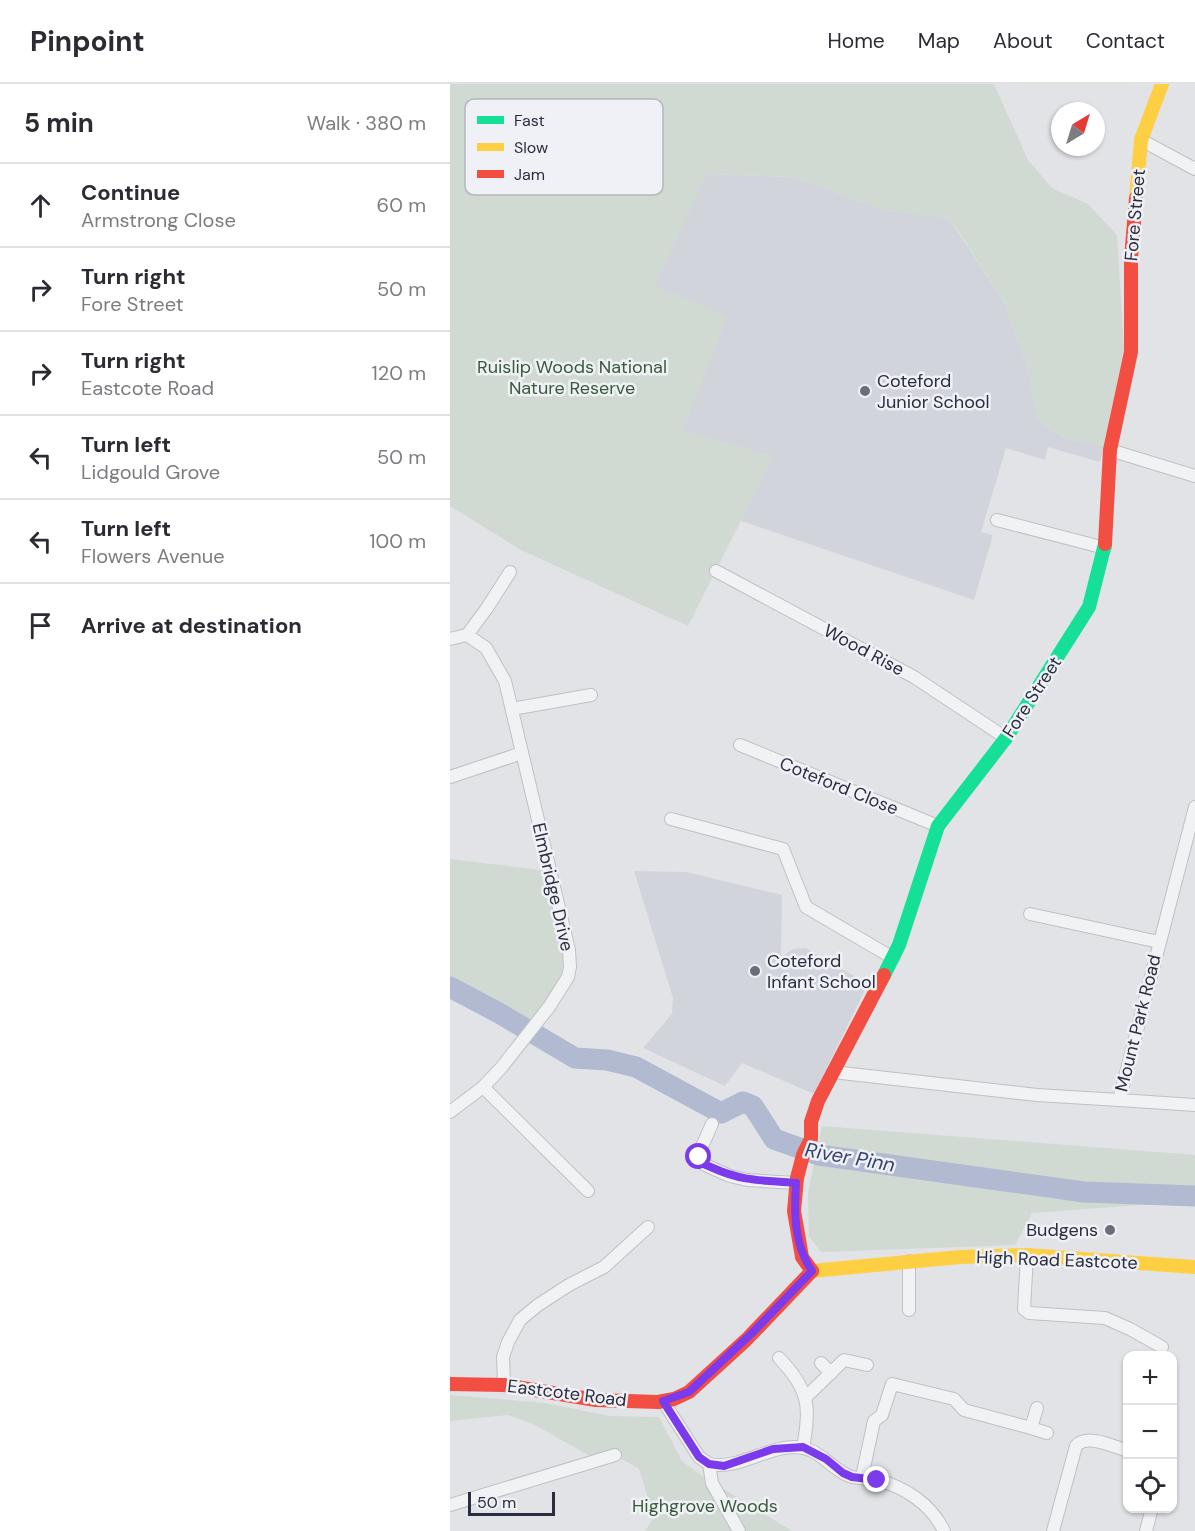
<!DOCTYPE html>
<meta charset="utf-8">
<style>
:root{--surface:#fff;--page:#f2f2f3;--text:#2b2b33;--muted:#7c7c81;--line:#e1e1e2}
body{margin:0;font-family:"DM Sans",sans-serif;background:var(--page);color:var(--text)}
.controls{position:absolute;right:18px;bottom:18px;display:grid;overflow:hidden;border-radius:12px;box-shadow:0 2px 4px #0004}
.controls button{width:54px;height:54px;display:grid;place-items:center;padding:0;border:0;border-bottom:2px solid var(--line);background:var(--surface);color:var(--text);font:30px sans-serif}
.compass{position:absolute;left:601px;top:18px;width:54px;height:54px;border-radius:50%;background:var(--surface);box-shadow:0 2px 4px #0004;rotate:38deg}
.scale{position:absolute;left:18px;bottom:15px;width:87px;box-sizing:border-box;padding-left:6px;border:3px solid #292d40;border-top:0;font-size:16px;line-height:21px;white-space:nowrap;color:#292d40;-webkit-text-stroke:4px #f0f1f6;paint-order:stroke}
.stop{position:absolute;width:18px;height:18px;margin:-14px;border:4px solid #7c3aed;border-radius:50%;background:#fff}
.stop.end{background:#7c3aed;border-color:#fff;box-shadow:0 2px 6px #0008}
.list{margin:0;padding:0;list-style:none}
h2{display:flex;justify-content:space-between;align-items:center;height:78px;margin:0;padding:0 24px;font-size:26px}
h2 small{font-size:20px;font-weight:400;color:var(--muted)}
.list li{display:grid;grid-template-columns:39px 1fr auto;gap:18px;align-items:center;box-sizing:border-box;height:84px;padding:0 24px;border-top:2px solid var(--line)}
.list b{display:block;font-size:22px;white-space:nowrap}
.list p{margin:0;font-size:20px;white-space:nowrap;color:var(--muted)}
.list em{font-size:20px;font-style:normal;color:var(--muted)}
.icon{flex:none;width:33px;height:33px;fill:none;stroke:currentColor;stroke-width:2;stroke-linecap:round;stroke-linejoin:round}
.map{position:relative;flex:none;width:745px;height:1447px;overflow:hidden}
header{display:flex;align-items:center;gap:36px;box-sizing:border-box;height:84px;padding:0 30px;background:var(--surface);border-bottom:2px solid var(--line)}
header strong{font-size:28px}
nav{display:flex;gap:33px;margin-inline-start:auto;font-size:21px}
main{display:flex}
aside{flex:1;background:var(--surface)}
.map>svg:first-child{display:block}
.built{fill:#d2d4dc}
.green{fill:#d0dad3}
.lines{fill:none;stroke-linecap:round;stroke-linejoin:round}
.river{stroke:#b1bad1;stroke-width:21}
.street-casing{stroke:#bfc0c4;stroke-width:14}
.street{stroke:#f1f2f4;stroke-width:12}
.fast{stroke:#16e098;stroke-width:14}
.slow{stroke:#ffcf43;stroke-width:14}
.jam{stroke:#f24e42;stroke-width:14}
.route{stroke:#7c3aed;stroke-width:8}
.poi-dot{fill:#6a6d7a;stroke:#f0f1f6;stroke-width:2}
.labels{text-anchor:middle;stroke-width:5;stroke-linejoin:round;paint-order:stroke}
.street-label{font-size:18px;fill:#292d40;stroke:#f0f1f6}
.park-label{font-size:18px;fill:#375b38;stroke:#f0f1f6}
.poi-label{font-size:18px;fill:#292d40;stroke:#f0f1f6;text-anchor:start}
.water-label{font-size:20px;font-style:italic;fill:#344373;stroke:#f0f1f6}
.key{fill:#f0f1f6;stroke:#b4b6bf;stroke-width:1.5}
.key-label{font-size:16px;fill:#292d40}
</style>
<header>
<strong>Pinpoint</strong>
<nav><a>Home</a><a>Map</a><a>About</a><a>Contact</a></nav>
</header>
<main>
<aside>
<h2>5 min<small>Walk · 380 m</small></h2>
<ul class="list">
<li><svg class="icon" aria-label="ahead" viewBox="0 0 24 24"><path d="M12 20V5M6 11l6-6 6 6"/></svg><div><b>Continue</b><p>Armstrong Close</p></div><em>60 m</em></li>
<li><svg class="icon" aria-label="right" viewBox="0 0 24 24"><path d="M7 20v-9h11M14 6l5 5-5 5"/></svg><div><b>Turn right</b><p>Fore Street</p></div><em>50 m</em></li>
<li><svg class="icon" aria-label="right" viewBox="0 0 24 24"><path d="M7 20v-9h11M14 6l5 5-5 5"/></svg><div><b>Turn right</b><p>Eastcote Road</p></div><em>120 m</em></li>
<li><svg class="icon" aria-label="left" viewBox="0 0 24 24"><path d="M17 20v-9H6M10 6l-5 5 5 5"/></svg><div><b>Turn left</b><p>Lidgould Grove</p></div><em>50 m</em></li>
<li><svg class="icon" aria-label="left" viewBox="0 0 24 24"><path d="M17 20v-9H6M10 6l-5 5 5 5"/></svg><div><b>Turn left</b><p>Flowers Avenue</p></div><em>100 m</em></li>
<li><svg class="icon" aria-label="arrive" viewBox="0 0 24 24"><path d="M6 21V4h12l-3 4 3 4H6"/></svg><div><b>Arrive at destination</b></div></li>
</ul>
</aside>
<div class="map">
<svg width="745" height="1447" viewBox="0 0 745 1447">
<rect width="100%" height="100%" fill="#e2e3e7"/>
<g class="built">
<path d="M256 90 344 93 437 127 494 133 506 145 554 218 576 278 588 336 614 354 654 362 650 378 598 363 595 376 556 364 531 448 543 451 524 516 291 437 322 373 232 346 204 202Z"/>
<path d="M184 787 236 788 332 811 331 873 343 865 356 864 418 900 364 1010 292 979 275 1002 193 964 222 930 223 914Z"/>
</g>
<g class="green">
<path d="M0 0H544L578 76 602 104 638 120 667 151 674 265 654 362 614 354 588 336 576 278 554 218 507 145 494 134 437 127 344 93 257 90 205 201 277 233 233 346 323 373 238 542 71 466 0 422Z"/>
<path d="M0 775 100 787 120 883 85 942 5 895 0 897Z"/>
<path d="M372 1042 745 1071V1117L582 1129 565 1161 371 1168 359 1152 358 1108Z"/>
<path d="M0 1311 95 1319 160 1332 209 1333 232 1377 251 1391 342 1447H195L204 1433 189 1385 160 1368 142 1373 83 1340 58 1331 0 1337Z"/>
</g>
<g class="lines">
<path class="river" d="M0 903 49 929 125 974 157 976 186 983 271 1029 293 1018 303 1022 324 1055 369 1071 634 1108 745 1112"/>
<defs>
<g id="street">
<path d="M691 56 745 85"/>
<path d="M660 366 745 392"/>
<path d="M547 436 655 464"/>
<path d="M266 487 464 593 556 654"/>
<path d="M0 555 17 551 37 524 60 488"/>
<path d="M62 625 141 611"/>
<path d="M290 661 488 742"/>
<path d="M0 693 72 669"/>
<path d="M221 735 333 765 356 823 443 874"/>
<path d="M580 830 709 858"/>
<path d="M383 988 587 1011 669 1016 745 723"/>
<path d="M33 1003 138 1107"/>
<path d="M669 1016 745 1021"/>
<path d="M0 1028 33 1003 51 984 99 923 118 893 120 883 119 866 55 597 36 564 17 551"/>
<path d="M262 1040 249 1069 250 1077 253 1080 280 1092 297 1096 346 1099"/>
<path d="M577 1171 574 1225 579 1229 655 1234 680 1245 712 1263"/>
<path d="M459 1226V1177"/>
<path d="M329 1274C359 1305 361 1323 353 1363"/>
<path d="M371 1279 381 1289"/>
<path d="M54 1301 53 1273 58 1258 70 1236 88 1221 119 1201 154 1183 198 1143"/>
<path d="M356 1313 394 1276 417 1281"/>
<path d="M213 1317 249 1373 259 1380 262 1399 289 1447"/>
<path d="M581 1344 597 1349"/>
<path d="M259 1380C289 1386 313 1364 343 1363 370 1363 378 1383 399 1392 407 1395 418 1394 427 1396 455 1403 481 1420 494 1447"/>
<path d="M412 1393 424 1337 432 1331 442 1300 504 1315 514 1326 581 1344 587 1324"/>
<path d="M0 1421 165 1371"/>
<path d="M603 1447 626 1362C637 1349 664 1363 678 1367"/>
<path d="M696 1447 702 1424"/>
</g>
</defs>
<use href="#street" class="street-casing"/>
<use href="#street" class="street"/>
<path class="fast" d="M434 891 449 861 488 742 556 654 639 523 655 460"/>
<g class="slow">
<path d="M686 114 691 56 712 0"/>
<path d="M362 1187 510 1173 577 1171 745 1183"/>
</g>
<g class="jam">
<path d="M655 460 660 366 681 268V175L686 114"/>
<path d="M362 1187 352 1173 344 1127 347 1094 353 1071 361 1055V1038L368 1017 434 891"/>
<path d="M0 1300 54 1301 146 1316 208 1318 224 1315 239 1308 296 1256 362 1187"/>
</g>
</g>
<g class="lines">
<path class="route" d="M249 1073C251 1080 256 1081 263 1084 294 1098 314 1096 346 1099 344 1129 344 1161 362 1187L303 1248 239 1308 213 1317 249 1373 259 1380 274 1382 323 1365 353 1363 376 1375 393 1389 402 1393 427 1396"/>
</g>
<g class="poi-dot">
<circle cx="415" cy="307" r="6"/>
<circle cx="305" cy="887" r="6"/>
<circle cx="660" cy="1146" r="6"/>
</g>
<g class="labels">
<g class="street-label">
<text transform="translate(685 131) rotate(-85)" y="6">Fore Street</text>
<text transform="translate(414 566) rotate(28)" y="6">Wood Rise</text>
<text transform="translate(582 613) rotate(-57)" y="6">Fore Street</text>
<text transform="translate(389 702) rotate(22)" y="6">Coteford Close</text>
<text transform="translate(103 803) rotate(77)" y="6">Elmbridge Drive</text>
<text transform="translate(688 939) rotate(-76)" y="6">Mount Park Road</text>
<text transform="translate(607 1176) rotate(2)" y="6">High Road Eastcote</text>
<text transform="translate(117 1309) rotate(7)" y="6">Eastcote Road</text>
</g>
<g class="park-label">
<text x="122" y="289">Ruislip Woods National<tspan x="122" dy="21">Nature Reserve</tspan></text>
<text x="255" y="1428">Highgrove Woods</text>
</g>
<g class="poi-label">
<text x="427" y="303">Coteford<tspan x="427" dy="21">Junior School</tspan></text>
<text x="317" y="883">Coteford<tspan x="317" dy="21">Infant School</tspan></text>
<text x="648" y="1152" text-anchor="end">Budgens</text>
</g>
<g class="water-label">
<text transform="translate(400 1073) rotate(10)" y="7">River Pinn</text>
</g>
</g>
<rect x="15" y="15" width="198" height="96" rx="9" class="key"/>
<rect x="27" y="32" width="27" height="8" fill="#16e098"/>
<rect x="27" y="59" width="27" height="8" fill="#ffcf43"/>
<rect x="27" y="86" width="27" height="8" fill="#f24e42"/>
<g class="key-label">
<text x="64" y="42">Fast</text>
<text x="64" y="69">Slow</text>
<text x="64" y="96">Jam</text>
</g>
</svg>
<div class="controls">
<button>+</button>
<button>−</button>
<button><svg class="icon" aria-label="locate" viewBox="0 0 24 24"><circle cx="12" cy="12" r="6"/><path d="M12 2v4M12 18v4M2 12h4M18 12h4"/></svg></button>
</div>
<svg class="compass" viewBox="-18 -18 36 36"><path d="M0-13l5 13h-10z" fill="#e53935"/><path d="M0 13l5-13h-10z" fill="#7c7c81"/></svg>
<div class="scale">50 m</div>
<div class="stop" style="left:249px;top:1073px"></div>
<div class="stop end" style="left:427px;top:1396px"></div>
</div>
</main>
